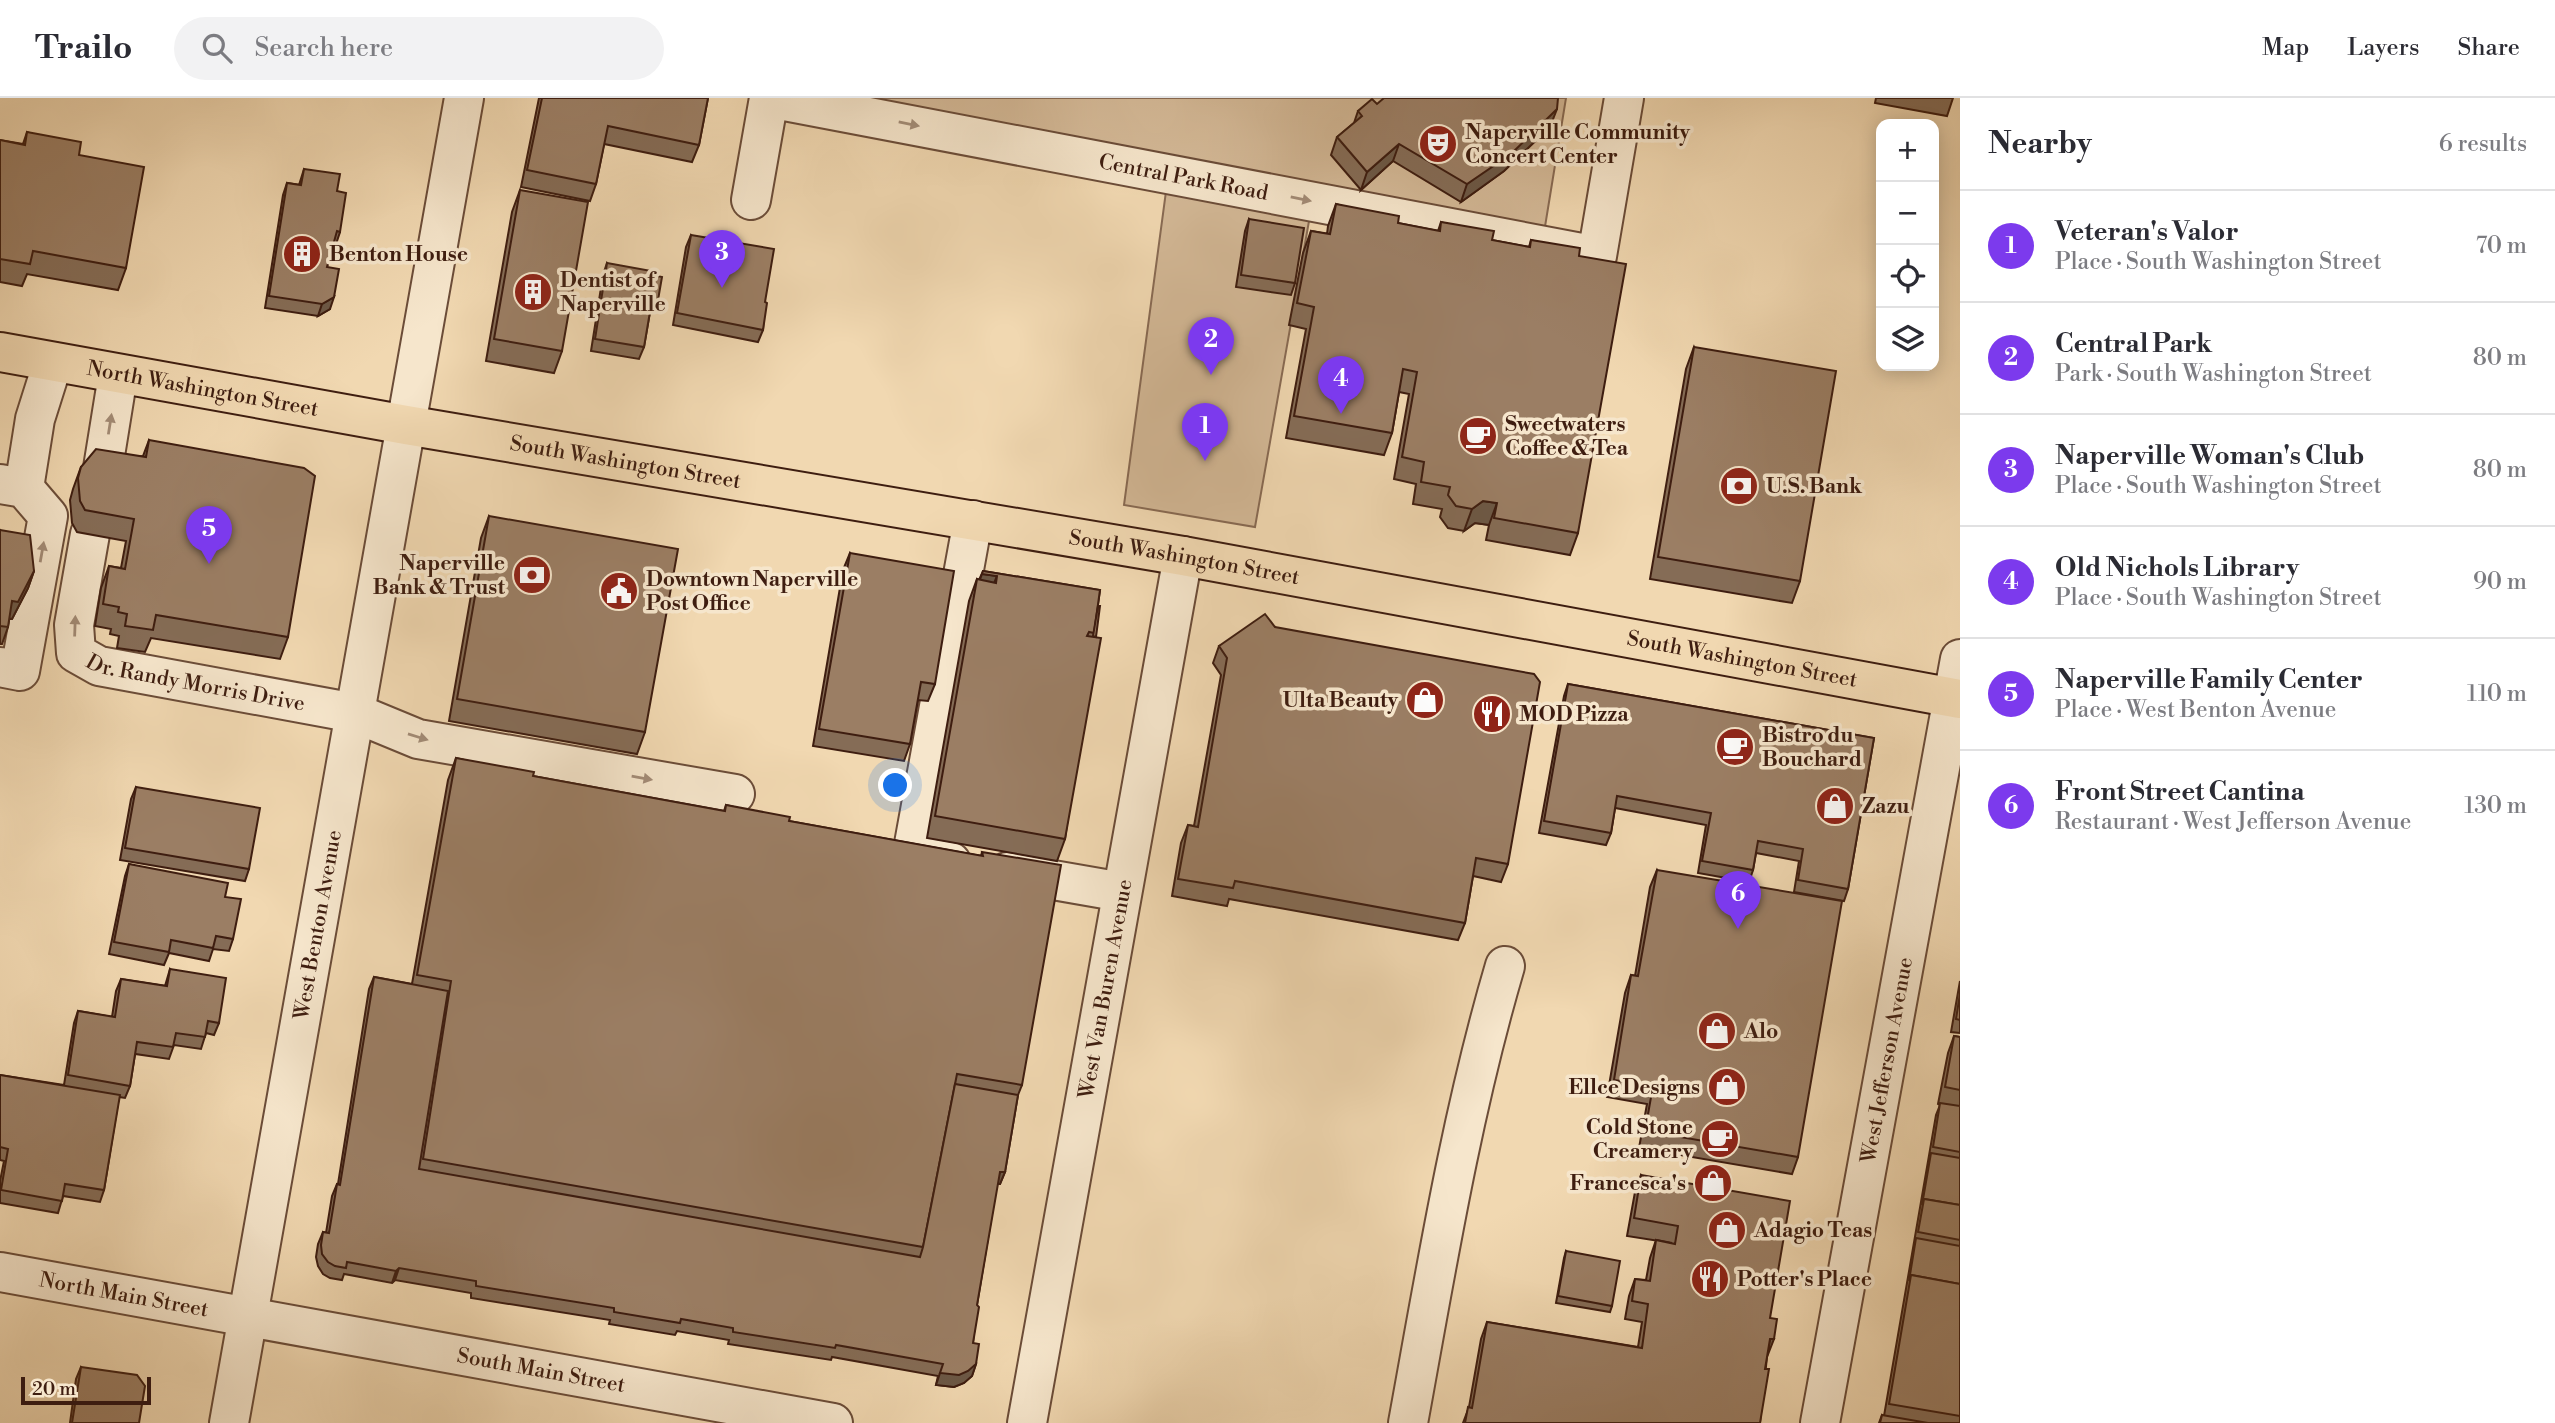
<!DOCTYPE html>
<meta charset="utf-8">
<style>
:root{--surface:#fff;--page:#f2f2f3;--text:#2b2b33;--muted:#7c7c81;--line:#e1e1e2;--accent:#7c3aed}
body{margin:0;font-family:"Libre Bodoni",serif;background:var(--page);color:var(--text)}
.controls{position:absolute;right:21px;top:21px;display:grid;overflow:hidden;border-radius:14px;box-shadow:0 4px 18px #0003}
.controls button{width:63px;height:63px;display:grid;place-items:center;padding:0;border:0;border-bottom:2px solid var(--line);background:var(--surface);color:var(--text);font:35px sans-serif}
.scale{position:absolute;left:21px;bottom:18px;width:130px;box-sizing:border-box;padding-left:7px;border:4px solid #3e1d10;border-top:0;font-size:19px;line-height:24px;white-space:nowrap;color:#3e1d10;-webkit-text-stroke:5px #f6e6cc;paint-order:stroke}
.you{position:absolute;left:896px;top:688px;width:24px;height:24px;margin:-18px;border:5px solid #fff;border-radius:50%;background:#1a73e8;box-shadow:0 0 0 10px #1a73e833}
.badge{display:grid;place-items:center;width:46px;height:46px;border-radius:50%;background:var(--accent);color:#fff;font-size:23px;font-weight:700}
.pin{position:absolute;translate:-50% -58px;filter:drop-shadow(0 2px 4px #0008)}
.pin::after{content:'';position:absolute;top:37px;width:24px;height:21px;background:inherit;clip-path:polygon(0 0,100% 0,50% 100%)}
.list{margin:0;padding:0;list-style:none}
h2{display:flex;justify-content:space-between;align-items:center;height:91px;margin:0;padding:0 28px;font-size:30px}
h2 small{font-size:23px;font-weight:400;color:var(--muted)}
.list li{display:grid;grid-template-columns:46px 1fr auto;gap:21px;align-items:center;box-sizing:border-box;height:112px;padding:0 28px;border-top:2px solid var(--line)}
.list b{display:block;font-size:26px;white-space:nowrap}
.list p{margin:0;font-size:23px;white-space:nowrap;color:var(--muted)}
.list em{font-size:23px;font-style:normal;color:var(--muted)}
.icon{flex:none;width:38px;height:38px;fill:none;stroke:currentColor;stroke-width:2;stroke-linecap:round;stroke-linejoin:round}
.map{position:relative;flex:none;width:1960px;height:1325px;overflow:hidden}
header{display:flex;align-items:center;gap:42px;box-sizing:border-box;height:98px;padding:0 35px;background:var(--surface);border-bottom:2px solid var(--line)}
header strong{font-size:33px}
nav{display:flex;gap:38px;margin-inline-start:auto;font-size:24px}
.search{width:490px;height:63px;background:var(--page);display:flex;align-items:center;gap:18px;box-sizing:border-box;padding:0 24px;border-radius:38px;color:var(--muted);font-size:26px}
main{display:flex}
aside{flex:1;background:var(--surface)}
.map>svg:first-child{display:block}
.green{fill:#d3b896;stroke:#886a53;stroke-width:2}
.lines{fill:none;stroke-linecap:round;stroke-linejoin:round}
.minor-casing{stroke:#6b4c38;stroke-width:42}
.major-casing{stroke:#3e1d10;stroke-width:42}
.minor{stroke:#f6e6cc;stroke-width:38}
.major{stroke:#f1d8b1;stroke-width:38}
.wall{fill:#856c56;stroke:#3e1d10;stroke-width:2}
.shaded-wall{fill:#6c5846;stroke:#3e1d10;stroke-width:2}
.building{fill:#9b7e64;stroke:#3e1d10;stroke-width:2}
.oneway{fill:#a38c77}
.labels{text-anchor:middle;stroke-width:7;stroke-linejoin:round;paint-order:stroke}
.poi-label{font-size:21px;font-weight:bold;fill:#3e1d10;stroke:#f6e6cc;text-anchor:start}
.street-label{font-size:21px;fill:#3e1d10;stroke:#f6e6cc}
</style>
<header>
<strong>Trailo</strong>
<div class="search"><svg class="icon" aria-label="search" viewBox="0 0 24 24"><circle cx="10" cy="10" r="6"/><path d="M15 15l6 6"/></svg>Search here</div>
<nav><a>Map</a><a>Layers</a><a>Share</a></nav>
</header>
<main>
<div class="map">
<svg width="1960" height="1325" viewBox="0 0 1960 1325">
<rect width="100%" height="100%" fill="#f1d8b1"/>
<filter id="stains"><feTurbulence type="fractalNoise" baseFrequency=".00286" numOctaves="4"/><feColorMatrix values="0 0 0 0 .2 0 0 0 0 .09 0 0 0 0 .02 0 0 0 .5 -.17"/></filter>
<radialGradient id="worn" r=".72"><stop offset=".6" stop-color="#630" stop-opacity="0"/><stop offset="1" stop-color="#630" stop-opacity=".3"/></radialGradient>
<path class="green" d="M812 0H1566L1542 147 1312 106 1255 429 1124 407 1169 71Z"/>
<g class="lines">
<defs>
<g id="minor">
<path id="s1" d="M769 0 1597 158 1624 0"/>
<path d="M751 102 769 0"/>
<path d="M102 376 118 277"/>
<path d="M0 386 24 390 48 418 20 573 0 569"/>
<path d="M24 390 35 321 53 264"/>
<path id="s2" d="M90 436 74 527 76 555 99 568 355 615 418 641 735 696"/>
<path d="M951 764 912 757 973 422"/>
<path d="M1007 774 1122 794"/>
<path id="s3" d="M0 1174 833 1325"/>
<path id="s4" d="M229 1325 464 0"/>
<path id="s5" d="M1027 1325 1183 458"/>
<path d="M1408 1325C1436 1172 1461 1017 1505 868"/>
<path id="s6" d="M1820 1325 1960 561"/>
</g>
<g id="major">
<path id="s7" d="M0 254 406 327 1183 458 1960 601"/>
</g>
</defs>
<use href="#minor" class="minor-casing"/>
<use href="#major" class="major-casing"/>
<use href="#minor" class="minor"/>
<use href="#major" class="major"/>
</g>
<g class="wall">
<path d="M539 0H708L699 47 692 64 604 46 596 86 590 103 521 89Z"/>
<path d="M1876 0H1953L1947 18 1875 5Z"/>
<path d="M1377 6 1550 29 1504 73 1461 104 1393 63 1361 92 1331 57 1337 39 1354 25 1358 13Z"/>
<path d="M27 34 79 57 126 170 118 192 27 176 22 188 0 184V42L23 46Z"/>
<path d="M304 71 337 93 340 134 336 146 333 145 327 169 330 211 318 218 265 210 283 97 287 85 299 87Z"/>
<path d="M520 92 562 253 554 275 486 263 512 114Z"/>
<path d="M1336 106 1398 125 1438 133 1441 124 1492 142 1529 149 1531 142 1579 158 1578 435 1570 457 1486 442 1489 427 1475 425 1464 433 1448 430 1440 419 1442 411 1413 406 1416 386 1394 381 1409 296 1399 294 1392 335 1384 357 1286 340 1306 231 1289 227 1303 155 1311 133 1327 136 1328 128Z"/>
<path d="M1249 121 1295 185 1291 197 1236 189 1245 133Z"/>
<path d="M691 137 765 204 763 232 758 244 673 227 686 149Z"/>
<path d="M607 165 653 214H650L644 249 639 261 591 253 603 177Z"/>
<path d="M1694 249 1800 483 1792 505 1650 481 1686 271Z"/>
<path d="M149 342 288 539 280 561 151 540 145 554 117 550 119 538 110 536 111 531 95 528 101 490 109 468 121 470 126 443 77 434 72 425 70 402 73 391 81 369 143 358Z"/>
<path d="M489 418 645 634 637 656 449 623 481 440Z"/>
<path d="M0 432 34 473 28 490 12 521H9L8 529 2 546H0Z"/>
<path d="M850 455 935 586 928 603 918 602 910 646 904 663 813 648 843 472Z"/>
<path d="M983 473 1100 492 1065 741 1057 763 927 740 969 503 977 481 979 482Z"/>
<path d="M1275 529 1508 766 1501 784 1473 778 1465 825 1458 842 1229 801 1227 808 1172 798 1181 745 1188 727 1194 728 1221 577 1213 565 1219 548Z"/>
<path d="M1568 586 1874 640 1848 791 1844 803 1794 794 1799 763 1756 755 1753 772 1749 784 1698 775 1706 727 1615 710 1611 735 1606 747 1539 735 1564 598Z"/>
<path d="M456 660 533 678 724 713 726 707 789 723 981 758 982 754 1022 987 1018 997 1005 1074 1000 1086H997L977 1207 973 1245 976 1266 972 1278 964 1285 954 1289 936 1287 938 1278 832 1259 831 1262 728 1246 729 1242 677 1233 675 1237 609 1226 610 1222 471 1200V1195L395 1182 392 1185 344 1176 342 1182 330 1180 323 1176 318 1168 316 1159 318 1146 323 1134 326 1135 332 1098 337 1086H338L369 891 374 879 412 886 448 682Z"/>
<path d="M136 689 249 771 245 783 120 762 131 701Z"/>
<path d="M129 766 225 799 233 841 229 853 213 851 209 863 169 855 164 867 109 856 125 778Z"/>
<path d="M1657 772 1798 1059 1792 1076 1639 1050 1647 1006 1607 999 1625 895 1631 877 1635 878 1650 789Z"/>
<path d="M170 871 219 925 214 937 206 935 201 951 174 947 169 961 135 956 130 988 125 1000 119 999 104 1092 100 1104 63 1098 58 1115 0 1105V1083L4 1063 0 1062V977L64 987 74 925 78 913 112 919 116 893 121 881 165 888Z"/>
<path d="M1960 883V935L1951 934Z"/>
<path d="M1954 938 1960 939V1325H1879L1882 1317 1884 1318 1936 1017 1940 1007 1938 1006 1948 955Z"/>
<path d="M1641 1077 1770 1220 1767 1259 1760 1325H1463L1469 1309 1481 1241 1487 1224 1638 1249 1642 1224 1625 1221 1629 1198 1635 1181 1646 1182 1650 1160 1656 1142 1672 1145 1627 1138 1635 1094Z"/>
<path d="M1566 1153 1612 1208 1610 1214 1556 1205 1564 1160Z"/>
<path d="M81 1269 139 1325H70L76 1281Z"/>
</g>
<g class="shaded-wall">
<path d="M1557 11 1550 29 1504 73 1461 104 1467 86Z"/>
<path d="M1399 46 1393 63 1361 92 1367 74Z"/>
<path d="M334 199 330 211 318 218 322 206Z"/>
<path d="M652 202H658L653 214H648Z"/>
<path d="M1483 403 1497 405 1489 427 1475 425 1464 433 1472 411Z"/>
<path d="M34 473 28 490 12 521 6 520 12 503Z"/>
<path d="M982 476 997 478 988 500 974 498Z"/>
<path d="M1000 1074H1005L1000 1086H995Z"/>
<path d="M399 1170 395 1182 392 1185 396 1173Z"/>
<path d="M1770 1241H1774L1767 1259Z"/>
<path d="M976 1266 972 1278 964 1285 954 1289 936 1287 940 1275Z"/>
</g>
<g class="building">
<path d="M542 0H708L699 47 608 28 596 86 527 72Z"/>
<path d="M1384 0H1558L1557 11 1511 56 1467 86 1399 46 1367 74 1337 39 1362 18 1358 13 1372 1 1377 6Z"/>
<path d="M27 34 81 44 79 57 144 69 126 170 33 153 30 166 0 161V42L25 47Z"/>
<path d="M304 71 340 76 337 93 346 95 340 134 337 133 327 169 339 171 334 199 322 206 269 198 287 85 301 87Z"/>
<path d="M520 92 588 104 562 253 494 241Z"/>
<path d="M1336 106 1399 118 1398 125 1440 133 1441 124 1494 133 1492 142 1530 149 1531 142 1580 150 1579 158 1626 166 1578 435 1494 420 1497 405 1483 403 1472 411 1456 408 1448 397 1450 389 1421 384 1424 364 1402 359 1417 274 1403 271 1392 335 1294 318 1314 209 1297 205 1311 133 1330 136Z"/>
<path d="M1249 121 1304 130 1295 185 1241 177Z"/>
<path d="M691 137 774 151 765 204 767 205 763 232 677 215Z"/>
<path d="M607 165 657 174V178L662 179 658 202H652L644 249 595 241Z"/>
<path d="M1694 249 1836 273 1800 483 1658 459Z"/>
<path d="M149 342 304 370 315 378 288 539 156 517 153 532 125 528 127 516 118 514 119 509 103 506 109 468 125 471 134 421 85 412 80 403 78 380 81 369 96 351 146 359Z"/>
<path d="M489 418 678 451 645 634 457 601Z"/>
<path d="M0 432 30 437 34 473 18 504 12 503 8 529 0 528Z"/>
<path d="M850 455 954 473 935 586 921 584 910 646 819 631Z"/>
<path d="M983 473 1100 492 1094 535 1089 534 1087 538 1101 540 1065 741 935 718 977 481 996 485 997 478 982 476Z"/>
<path d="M1098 508H1100L1096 539 1093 538Z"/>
<path d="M1265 516 1275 529 1534 576 1540 584 1508 766 1476 760 1465 825 1235 783 1233 790 1178 781 1188 727 1198 729 1227 560 1219 548Z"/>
<path d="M1568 586 1874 640 1848 791 1798 782 1803 751 1758 743 1753 772 1702 763 1711 715 1617 698 1611 735 1544 723Z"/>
<path d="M456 660 534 674 533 678 725 713 726 707 790 719 789 723 983 758 982 754 1061 767 1022 987 957 976 923 1149 423 1061 451 883 417 877Z"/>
<path d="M136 689 260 710 249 771 125 750Z"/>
<path d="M129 766 228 785 225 799 241 801 233 841 216 838 213 850 171 842 169 854 114 844Z"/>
<path d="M1657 772 1842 803 1798 1059 1645 1033 1653 988 1614 982 1631 877 1638 878Z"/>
<path d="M170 871 226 880 219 925 208 923 205 939 176 935 173 949 137 944 130 988 68 977 78 913 115 919 121 881 167 888Z"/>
<path d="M374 879 448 893 419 1071 920 1159 923 1149 955 986 1018 997 1005 1074H1000L977 1207 979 1209 973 1245 979 1246 976 1266 968 1273 959 1277 940 1275 943 1266 836 1247 835 1250 733 1234V1230L681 1221 680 1225 614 1214V1210L476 1188V1183L399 1170 396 1173 347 1164 346 1170 335 1168 328 1164 322 1156 321 1147 323 1134 329 1135 337 1086 340 1087Z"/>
<path d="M1960 896V922L1956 921Z"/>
<path d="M1954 938 1960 939V992L1945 989Z"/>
<path d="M0 977 120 997 104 1092 65 1086 62 1103 1 1092 8 1051 0 1049Z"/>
<path d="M1940 1005 1960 1008V1054L1933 1049Z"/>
<path d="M1931 1055 1960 1060V1107L1924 1101 1922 1107Z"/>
<path d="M1641 1077 1790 1103 1770 1220 1777 1221 1774 1241H1770L1765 1271H1769L1760 1325H1465L1468 1309 1472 1310 1487 1224 1642 1250 1648 1206 1632 1203 1635 1181 1650 1183 1656 1142 1675 1146 1678 1128 1634 1120Z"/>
<path d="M1924 1101 1960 1107V1142L1918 1134Z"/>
<path d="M1916 1140 1960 1148V1186L1911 1177 1909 1183Z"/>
<path d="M1566 1153 1620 1163 1612 1208 1558 1198Z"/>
<path d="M1911 1177 1960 1186V1318L1889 1306Z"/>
<path d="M81 1269 137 1277 145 1288 139 1325H72Z"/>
<path d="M1882 1317 1928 1325H1880Z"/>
</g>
<defs><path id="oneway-solid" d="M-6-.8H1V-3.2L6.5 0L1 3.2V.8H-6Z" transform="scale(1.75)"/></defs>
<g class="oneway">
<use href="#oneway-solid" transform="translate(909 26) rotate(11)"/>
<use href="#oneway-solid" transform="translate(1301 101) rotate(12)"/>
<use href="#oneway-solid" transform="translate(110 326) rotate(-81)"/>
<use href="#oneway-solid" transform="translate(42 454) rotate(-80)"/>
<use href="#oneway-solid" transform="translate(75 528) rotate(-88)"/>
<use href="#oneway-solid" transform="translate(418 639) rotate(17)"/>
<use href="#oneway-solid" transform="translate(642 680) rotate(10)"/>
</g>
<defs>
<symbol id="theatre-disc" viewBox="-11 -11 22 22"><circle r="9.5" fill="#8f2418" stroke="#f6e6cc"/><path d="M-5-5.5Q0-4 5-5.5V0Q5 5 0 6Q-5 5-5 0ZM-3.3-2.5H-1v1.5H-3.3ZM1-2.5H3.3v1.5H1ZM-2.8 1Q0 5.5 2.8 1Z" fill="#fff"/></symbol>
<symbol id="building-disc" viewBox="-11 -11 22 22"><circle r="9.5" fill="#8f2418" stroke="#f6e6cc"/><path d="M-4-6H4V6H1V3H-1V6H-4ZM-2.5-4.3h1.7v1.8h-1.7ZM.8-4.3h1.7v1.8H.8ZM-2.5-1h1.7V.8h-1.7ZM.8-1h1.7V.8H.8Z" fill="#fff"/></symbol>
<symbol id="cafe-disc" viewBox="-11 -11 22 22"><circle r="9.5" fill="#8f2418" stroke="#f6e6cc"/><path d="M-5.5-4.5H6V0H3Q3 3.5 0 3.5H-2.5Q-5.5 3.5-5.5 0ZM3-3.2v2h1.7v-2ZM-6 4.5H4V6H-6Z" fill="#fff"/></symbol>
<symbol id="bank-disc" viewBox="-11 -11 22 22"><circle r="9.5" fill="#8f2418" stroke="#f6e6cc"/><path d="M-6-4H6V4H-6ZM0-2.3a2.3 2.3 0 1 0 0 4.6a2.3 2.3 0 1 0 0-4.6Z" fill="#fff"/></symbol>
<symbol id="civic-disc" viewBox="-11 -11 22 22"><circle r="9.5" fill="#8f2418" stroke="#f6e6cc"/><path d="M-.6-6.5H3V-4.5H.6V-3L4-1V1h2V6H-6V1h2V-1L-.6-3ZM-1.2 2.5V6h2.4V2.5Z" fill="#fff"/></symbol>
<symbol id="shop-disc" viewBox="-11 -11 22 22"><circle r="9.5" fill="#8f2418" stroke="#f6e6cc"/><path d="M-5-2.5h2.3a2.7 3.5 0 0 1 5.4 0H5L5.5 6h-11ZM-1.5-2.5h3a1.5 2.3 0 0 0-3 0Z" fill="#fff"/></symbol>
<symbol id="restaurant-disc" viewBox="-11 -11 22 22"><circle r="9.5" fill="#8f2418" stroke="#f6e6cc"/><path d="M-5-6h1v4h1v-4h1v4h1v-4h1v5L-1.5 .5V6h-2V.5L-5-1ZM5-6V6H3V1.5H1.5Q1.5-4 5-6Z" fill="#fff"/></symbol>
</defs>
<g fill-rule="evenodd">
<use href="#theatre-disc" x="1416" y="24" width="44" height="44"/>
<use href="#building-disc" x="280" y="134" width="44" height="44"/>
<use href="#building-disc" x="511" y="172" width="44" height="44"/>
<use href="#cafe-disc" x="1456" y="316" width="44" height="44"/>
<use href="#bank-disc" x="1717" y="366" width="44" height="44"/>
<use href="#bank-disc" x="510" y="455" width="44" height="44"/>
<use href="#civic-disc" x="597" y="471" width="44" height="44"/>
<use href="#shop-disc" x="1403" y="580" width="44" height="44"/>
<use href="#restaurant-disc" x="1470" y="594" width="44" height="44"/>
<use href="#cafe-disc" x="1713" y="627" width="44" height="44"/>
<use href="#shop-disc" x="1813" y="686" width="44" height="44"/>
<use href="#shop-disc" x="1695" y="911" width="44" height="44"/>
<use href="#shop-disc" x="1705" y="967" width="44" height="44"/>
<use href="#cafe-disc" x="1698" y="1019" width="44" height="44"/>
<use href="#shop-disc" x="1691" y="1063" width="44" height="44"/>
<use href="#shop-disc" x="1705" y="1110" width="44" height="44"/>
<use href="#restaurant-disc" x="1688" y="1159" width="44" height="44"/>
</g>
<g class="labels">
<g class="poi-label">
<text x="1465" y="41">Naperville Community<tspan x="1465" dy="24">Concert Center</tspan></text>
<text x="329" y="163">Benton House</text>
<text x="560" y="189">Dentist of<tspan x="560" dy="24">Naperville</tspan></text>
<text x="1505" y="333">Sweetwaters<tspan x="1505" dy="24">Coffee &amp; Tea</tspan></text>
<text x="1766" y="395">U.S. Bank</text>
<text x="505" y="472" text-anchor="end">Naperville<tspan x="505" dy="24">Bank &amp; Trust</tspan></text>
<text x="646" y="488">Downtown Naperville<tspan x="646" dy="24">Post Office</tspan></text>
<text x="1398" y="609" text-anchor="end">Ulta Beauty</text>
<text x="1519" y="623">MOD Pizza</text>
<text x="1762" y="644">Bistro du<tspan x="1762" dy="24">Bouchard</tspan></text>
<text x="1862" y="715">Zazu</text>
<text x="1744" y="940">Alo</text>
<text x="1700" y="996" text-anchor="end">Ellce Designs</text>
<text x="1693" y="1036" text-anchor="end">Cold Stone<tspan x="1693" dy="24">Creamery</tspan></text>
<text x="1686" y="1092" text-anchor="end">Francesca's</text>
<text x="1754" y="1139">Adagio Teas</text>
<text x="1737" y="1188">Potter's Place</text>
</g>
<g class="street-label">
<text dy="7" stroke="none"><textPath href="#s1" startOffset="422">Central Park Road</textPath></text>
<text dy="7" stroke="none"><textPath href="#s7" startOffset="206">North Washington Street</textPath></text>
<text dy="7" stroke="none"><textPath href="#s7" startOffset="635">South Washington Street</textPath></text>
<text dy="7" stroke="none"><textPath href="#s7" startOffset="1202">South Washington Street</textPath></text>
<text dy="7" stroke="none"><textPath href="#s7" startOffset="1769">South Washington Street</textPath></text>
<text dy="7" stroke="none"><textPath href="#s2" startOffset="245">Dr. Randy Morris Drive</textPath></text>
<text dy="7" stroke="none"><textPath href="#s4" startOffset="506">West Benton Avenue</textPath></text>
<text dy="7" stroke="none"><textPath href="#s5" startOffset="441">West Van Buren Avenue</textPath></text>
<text dy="7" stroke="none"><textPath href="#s6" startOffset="369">West Jefferson Avenue</textPath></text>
<text dy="7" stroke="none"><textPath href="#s3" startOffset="126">North Main Street</textPath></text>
<text dy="7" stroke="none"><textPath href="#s3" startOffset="550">South Main Street</textPath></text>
</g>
</g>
<rect width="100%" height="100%" filter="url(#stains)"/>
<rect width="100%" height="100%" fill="url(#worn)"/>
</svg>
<div class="controls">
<button>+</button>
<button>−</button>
<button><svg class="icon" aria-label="locate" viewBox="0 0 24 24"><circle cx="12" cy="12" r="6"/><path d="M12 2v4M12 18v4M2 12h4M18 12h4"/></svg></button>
<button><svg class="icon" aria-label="layers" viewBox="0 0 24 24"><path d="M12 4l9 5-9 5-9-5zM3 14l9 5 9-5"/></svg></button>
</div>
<div class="scale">20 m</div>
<div class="you"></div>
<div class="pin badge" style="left:1205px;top:363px">1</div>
<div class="pin badge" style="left:1211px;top:277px">2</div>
<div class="pin badge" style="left:722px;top:190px">3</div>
<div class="pin badge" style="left:1341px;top:316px">4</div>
<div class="pin badge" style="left:209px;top:466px">5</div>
<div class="pin badge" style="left:1738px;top:831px">6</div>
</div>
<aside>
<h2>Nearby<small>6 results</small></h2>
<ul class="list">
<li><span class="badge">1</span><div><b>Veteran's Valor</b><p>Place · South Washington Street</p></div><em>70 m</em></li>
<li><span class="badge">2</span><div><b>Central Park</b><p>Park · South Washington Street</p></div><em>80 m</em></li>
<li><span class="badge">3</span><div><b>Naperville Woman's Club</b><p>Place · South Washington Street</p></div><em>80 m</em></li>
<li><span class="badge">4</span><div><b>Old Nichols Library</b><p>Place · South Washington Street</p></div><em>90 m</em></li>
<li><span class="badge">5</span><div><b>Naperville Family Center</b><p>Place · West Benton Avenue</p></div><em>110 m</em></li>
<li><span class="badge">6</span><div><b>Front Street Cantina</b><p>Restaurant · West Jefferson Avenue</p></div><em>130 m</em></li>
</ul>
</aside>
</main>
